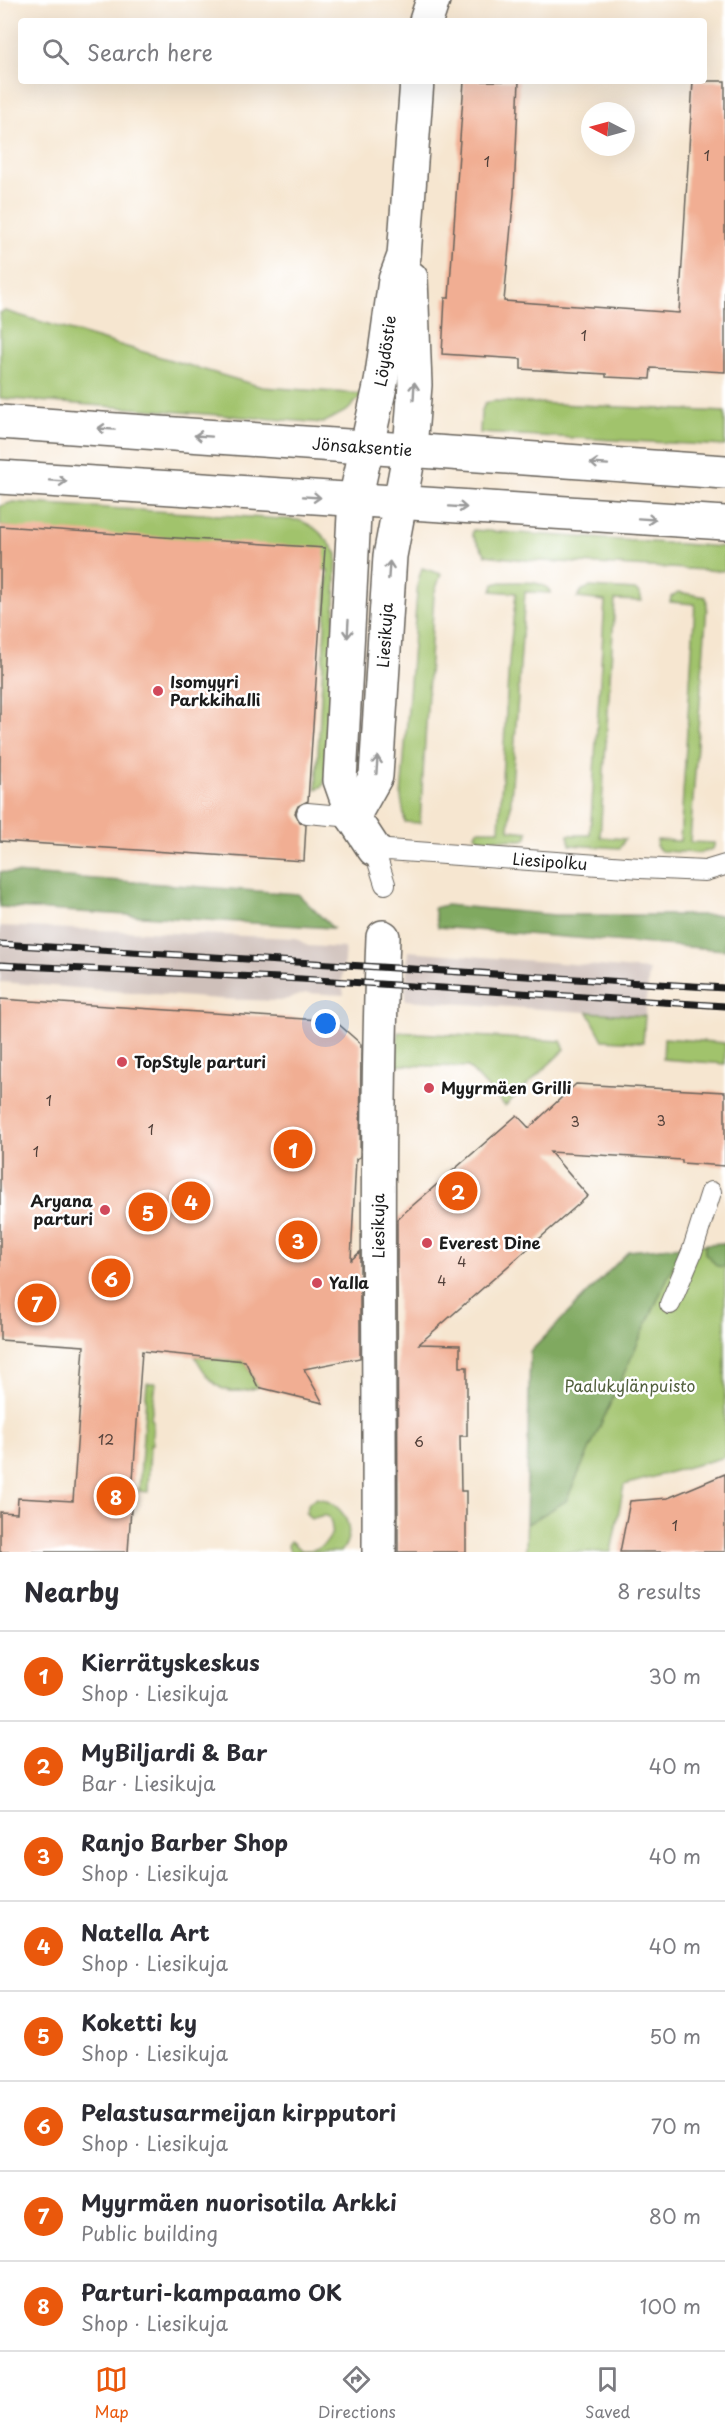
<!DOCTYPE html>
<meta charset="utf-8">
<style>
:root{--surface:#fff;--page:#f7f7f7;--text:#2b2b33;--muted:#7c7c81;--line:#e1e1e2;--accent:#ea580c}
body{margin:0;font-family:"Playpen Sans",sans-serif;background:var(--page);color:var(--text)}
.compass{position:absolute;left:581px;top:102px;width:54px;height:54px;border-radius:50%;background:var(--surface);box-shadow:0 6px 24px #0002;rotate:276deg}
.you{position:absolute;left:326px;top:1024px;width:21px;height:21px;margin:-15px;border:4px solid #fff;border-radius:50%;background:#1a73e8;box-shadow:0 0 0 9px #1a73e833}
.badge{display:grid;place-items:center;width:39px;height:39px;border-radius:50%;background:var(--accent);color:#fff;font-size:20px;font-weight:700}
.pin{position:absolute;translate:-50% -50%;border:3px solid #fff;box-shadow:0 2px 6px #0006}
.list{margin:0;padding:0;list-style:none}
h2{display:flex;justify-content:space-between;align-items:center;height:78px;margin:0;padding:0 24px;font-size:26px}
h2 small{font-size:20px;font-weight:400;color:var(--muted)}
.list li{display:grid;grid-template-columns:39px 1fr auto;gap:18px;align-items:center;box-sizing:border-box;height:90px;padding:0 24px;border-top:2px solid var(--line)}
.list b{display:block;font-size:22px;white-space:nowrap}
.list p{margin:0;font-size:20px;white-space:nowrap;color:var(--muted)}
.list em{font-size:20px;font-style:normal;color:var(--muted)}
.icon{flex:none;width:33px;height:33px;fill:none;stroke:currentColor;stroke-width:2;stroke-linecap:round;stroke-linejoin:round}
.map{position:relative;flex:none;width:725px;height:1552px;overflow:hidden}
.search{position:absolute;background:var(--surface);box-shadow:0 6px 24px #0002;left:18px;right:18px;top:18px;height:66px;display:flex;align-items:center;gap:15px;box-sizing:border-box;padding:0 21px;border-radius:6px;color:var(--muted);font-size:22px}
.sheet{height:798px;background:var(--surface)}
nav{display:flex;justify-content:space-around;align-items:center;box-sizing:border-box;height:84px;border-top:2px solid var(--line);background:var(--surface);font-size:16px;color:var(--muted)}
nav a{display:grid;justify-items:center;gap:3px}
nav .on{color:var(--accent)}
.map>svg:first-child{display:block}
.industrial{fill:#cfc0ba}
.green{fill:#a1c36c;stroke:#5e7044;stroke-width:1.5}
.forest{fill:#80a960;stroke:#4e623e;stroke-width:1.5}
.building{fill:#f1ae93}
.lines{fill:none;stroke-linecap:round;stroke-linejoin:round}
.lane-casing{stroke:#68635b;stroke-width:22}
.street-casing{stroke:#68635b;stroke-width:36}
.secondary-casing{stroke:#68635b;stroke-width:36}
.lane{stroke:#fff;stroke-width:20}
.street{stroke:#fff;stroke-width:33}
.secondary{stroke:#fff;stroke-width:33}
.rail-casing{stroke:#1c1c1c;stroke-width:7}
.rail{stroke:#fff;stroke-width:4.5;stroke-dasharray:14;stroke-linecap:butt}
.oneway{stroke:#999}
.poi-dot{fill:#d1495b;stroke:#fff;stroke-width:2}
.labels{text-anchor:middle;stroke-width:5;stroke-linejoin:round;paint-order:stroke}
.number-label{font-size:14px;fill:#51403a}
.street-label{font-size:16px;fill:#1c1c1c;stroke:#fff}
.poi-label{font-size:16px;font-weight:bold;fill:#1c1c1c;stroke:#fff;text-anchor:start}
.park-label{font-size:16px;fill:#515f3c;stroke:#fff}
</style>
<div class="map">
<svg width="725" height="1552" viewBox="0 0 725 1552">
<rect width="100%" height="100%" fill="#fff"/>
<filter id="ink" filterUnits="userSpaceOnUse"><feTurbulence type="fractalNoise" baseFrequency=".0167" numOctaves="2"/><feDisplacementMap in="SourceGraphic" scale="12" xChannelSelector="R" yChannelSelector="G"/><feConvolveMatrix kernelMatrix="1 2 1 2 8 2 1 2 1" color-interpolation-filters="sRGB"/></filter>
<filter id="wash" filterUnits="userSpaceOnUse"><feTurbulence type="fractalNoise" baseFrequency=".008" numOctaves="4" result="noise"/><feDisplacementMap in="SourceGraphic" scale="24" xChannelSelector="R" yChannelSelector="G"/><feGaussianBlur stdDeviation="1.35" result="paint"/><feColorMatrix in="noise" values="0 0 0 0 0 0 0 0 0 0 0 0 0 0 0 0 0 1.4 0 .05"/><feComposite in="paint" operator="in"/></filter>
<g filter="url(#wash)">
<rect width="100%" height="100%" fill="#f6e6d0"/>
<g class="industrial">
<path d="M0 926 296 938 308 946 345 948 342 982 344 995 306 993 281 1001 217 999 0 982Z"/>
<path d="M408 951 649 970 645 1016 405 1000Z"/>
</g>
<g class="green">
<path d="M5 311 262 387 363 394 348 410 323 423 0 398V313Z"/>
<path d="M494 401 725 412V446L480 433 481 413 485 403Z"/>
<path d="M13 502 298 520C316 525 327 539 337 554L328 773 323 786 316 789 328 570 0 526V506Z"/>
<path d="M473 530 725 547V569L723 571 523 560 486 555 472 535Z"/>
<path d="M422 568 441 574 434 594 420 823 405 822 401 797 418 581Z"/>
<path d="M501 582C515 583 544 578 551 593L525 592 509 830 528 832 527 838 523 840 478 839 475 834 477 830H499L509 660 516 593 492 591 494 584Z"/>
<path d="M590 587 635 590 640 594 642 601 615 600 600 837 625 839 620 848 570 845 568 835H590L605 601 577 598 582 590Z"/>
<path d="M678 592 706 597 707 605 690 842 715 843 713 849 700 853 661 851 656 846 657 840 680 841 695 604 670 602 671 597Z"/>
<path d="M588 1012 645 1016 643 1042 603 1040Z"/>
<path d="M398 1032 561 1041 565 1049 505 1106 468 1067 396 1065Z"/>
<path d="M664 1038 725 1043V1064L663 1059Z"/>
<path d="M725 1243V1457L624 1485 611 1552H526L530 1352 629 1251Z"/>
<path d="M195 1356 245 1361 258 1387C224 1399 211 1386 195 1356Z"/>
<path d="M147 1383H156L151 1418 153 1421 152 1444 150 1445 148 1492 139 1491Z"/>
<path d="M316 1498C343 1502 359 1529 341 1552H290L288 1546 290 1541C294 1543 297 1548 301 1550 324 1552 338 1536 329 1517L324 1515 311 1519 306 1513 309 1502Z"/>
</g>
<g class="forest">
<path d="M0 872 298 894 333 928 0 907Z"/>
<path d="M446 905 555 915H725V950L438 927 434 908Z"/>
<path d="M725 1243V1267L717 1266 705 1253V1244Z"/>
<path d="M682 1246 566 1501 526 1525 530 1352 629 1251Z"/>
</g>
<g id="blocks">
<g class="building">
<path d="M464 81H519L514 194 504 301 679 313 693 81H725V372L651 368 650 379 606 377V374L521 369V359L442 354 445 298H449Z"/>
<path d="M0 526 325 548 308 801 298 806 295 813 300 822 306 825 304 861 0 841Z"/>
<path d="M0 999 335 1021 361 1044 360 1157 356 1159 351 1260 360 1252V1358L304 1369 323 1403 258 1387 245 1361 142 1351 128 1552H0V1512L17 1513 18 1498 73 1501 84 1346 0 1340Z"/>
<path d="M576 1084 725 1092V1166L682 1163V1160L550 1152 588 1196 419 1344 460 1345V1367H467V1436H460L461 1491H466V1552H398L397 1219 517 1115 529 1128Z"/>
<path d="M725 1474V1552H620L630 1501 668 1498Z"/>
</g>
</g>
</g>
<g filter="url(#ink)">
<use href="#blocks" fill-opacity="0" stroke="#68635b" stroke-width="1.5"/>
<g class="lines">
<defs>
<g id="lane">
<path d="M307 813 353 817"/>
<path id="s1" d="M385 884 374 849 640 868 705 871 725 865"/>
<path d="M670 1304 692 1252 711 1192"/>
</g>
<g id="street">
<path d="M426 21 433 0"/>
<path id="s2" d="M353 817 376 776 390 556 410 449 415 385 411 278"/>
<path id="s3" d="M374 849 353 817 340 780 354 515 355 500 381 382 395 280 404 256 417 81"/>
<path id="s4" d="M379 1552C380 1347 375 1142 383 937"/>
</g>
<g id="secondary">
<path id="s5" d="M0 422 725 472"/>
<path d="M0 477 725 523"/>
</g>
</defs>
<use href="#lane" class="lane-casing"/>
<use href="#street" class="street-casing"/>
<use href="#secondary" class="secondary-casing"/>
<use href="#lane" class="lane"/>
<use href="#street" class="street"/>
<use href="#secondary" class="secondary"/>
<defs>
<g id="rail">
<path d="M0 944 725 988"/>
<path d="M0 965 301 979 725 1006"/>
</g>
</defs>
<use href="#rail" class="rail-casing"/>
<use href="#rail" class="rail"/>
</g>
<defs><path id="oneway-shaft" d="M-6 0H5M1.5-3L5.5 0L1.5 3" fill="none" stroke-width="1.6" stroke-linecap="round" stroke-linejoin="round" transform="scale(1.5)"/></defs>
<g class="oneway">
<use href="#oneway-shaft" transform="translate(414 391) rotate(-87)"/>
<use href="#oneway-shaft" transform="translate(106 429) rotate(-176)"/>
<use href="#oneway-shaft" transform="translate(203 436) rotate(-176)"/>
<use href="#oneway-shaft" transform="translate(599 464) rotate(-176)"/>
<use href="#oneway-shaft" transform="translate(58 481) rotate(4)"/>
<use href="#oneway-shaft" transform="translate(312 497) rotate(4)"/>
<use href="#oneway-shaft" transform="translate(458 507) rotate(4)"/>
<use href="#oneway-shaft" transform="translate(647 519) rotate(4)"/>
<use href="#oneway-shaft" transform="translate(389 570) rotate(-86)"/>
<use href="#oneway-shaft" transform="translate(348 629) rotate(93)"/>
<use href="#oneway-shaft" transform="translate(377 765) rotate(-86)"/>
</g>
</g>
<g class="poi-dot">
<circle cx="158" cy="691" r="6"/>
<circle cx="122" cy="1062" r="6"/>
<circle cx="429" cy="1088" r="6"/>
<circle cx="105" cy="1210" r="6"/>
<circle cx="427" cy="1243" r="6"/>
<circle cx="317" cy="1283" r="6"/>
</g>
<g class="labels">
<g class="number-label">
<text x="707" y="161">1</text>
<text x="487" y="167">1</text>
<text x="584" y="341">1</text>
<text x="49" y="1106">1</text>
<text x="661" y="1126">3</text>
<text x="575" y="1127">3</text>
<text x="151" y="1135">1</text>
<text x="36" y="1157">1</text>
<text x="462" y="1267">4</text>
<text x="442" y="1286">4</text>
<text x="106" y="1445">12</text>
<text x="419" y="1447">6</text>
<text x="675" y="1531">1</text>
</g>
<g class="street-label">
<text dy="6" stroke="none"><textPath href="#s3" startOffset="510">Löydöstie</textPath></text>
<text dy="6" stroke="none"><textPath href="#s5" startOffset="363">Jönsaksentie</textPath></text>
<text dy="6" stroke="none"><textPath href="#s2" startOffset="188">Liesikuja</textPath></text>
<text dy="6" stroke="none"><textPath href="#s1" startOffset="213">Liesipolku</textPath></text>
<text dy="6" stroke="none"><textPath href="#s4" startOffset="326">Liesikuja</textPath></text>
</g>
<g class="poi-label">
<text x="170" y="688">Isomyyri<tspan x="170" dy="18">Parkkihalli</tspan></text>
<text x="134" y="1068">TopStyle parturi</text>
<text x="441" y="1094">Myyrmäen Grilli</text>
<text x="93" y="1207" text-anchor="end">Aryana<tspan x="93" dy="18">parturi</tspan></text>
<text x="439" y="1249">Everest Dine</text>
<text x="329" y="1289">Yalla</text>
</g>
<g class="park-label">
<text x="630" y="1392">Paalukylänpuisto</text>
</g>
</g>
</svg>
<svg class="compass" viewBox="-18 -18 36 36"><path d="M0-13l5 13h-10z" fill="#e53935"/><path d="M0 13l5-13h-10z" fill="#7c7c81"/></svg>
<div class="you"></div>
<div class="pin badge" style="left:293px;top:1149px">1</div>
<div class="pin badge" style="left:458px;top:1191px">2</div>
<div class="pin badge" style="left:298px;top:1240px">3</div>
<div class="pin badge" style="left:191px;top:1201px">4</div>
<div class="pin badge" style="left:148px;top:1212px">5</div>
<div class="pin badge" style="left:111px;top:1278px">6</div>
<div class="pin badge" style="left:37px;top:1303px">7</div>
<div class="pin badge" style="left:116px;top:1496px">8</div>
<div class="search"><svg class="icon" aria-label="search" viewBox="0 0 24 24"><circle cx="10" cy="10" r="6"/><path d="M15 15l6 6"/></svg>Search here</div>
</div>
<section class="sheet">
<h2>Nearby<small>8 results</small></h2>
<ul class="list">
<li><span class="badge">1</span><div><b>Kierrätyskeskus</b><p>Shop · Liesikuja</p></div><em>30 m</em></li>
<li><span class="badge">2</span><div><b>MyBiljardi &amp; Bar</b><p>Bar · Liesikuja</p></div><em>40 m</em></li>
<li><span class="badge">3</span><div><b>Ranjo Barber Shop</b><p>Shop · Liesikuja</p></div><em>40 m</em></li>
<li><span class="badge">4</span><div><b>Natella Art</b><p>Shop · Liesikuja</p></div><em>40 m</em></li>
<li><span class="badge">5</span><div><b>Koketti ky</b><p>Shop · Liesikuja</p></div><em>50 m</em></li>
<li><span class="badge">6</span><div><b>Pelastusarmeijan kirpputori</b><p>Shop · Liesikuja</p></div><em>70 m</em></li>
<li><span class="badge">7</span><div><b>Myyrmäen nuorisotila Arkki</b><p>Public building</p></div><em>80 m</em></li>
<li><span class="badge">8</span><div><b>Parturi-kampaamo OK</b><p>Shop · Liesikuja</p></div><em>100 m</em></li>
</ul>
</section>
<nav>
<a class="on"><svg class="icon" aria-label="map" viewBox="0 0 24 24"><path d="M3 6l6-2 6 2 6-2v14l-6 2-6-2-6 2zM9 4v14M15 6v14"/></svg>Map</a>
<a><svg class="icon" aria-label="directions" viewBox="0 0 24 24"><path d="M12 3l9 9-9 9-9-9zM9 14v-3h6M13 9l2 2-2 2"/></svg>Directions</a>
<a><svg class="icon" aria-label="saved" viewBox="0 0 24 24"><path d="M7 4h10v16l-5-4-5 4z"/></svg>Saved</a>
</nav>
